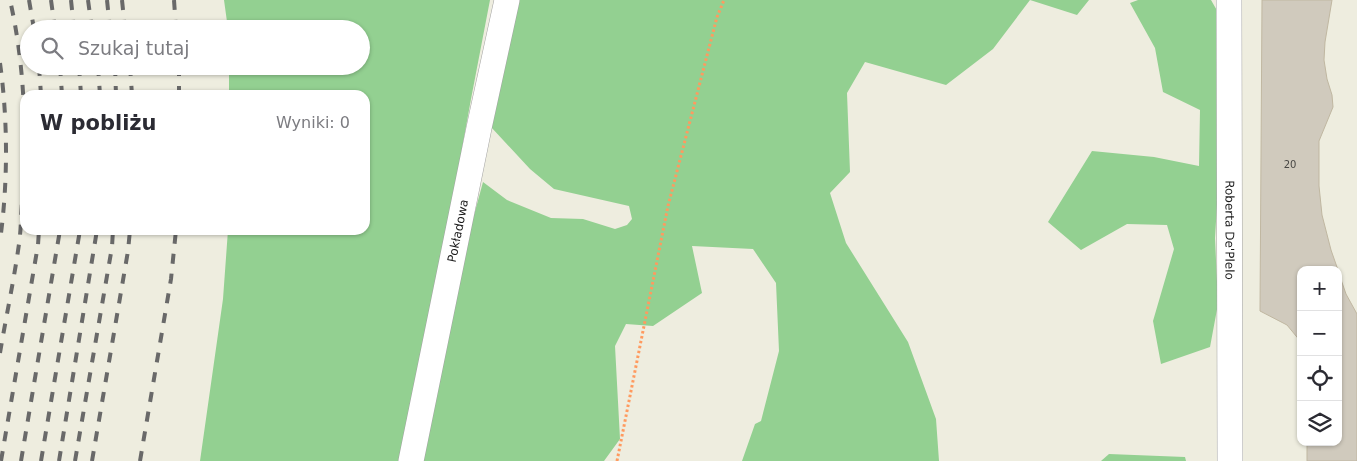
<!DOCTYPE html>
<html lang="pl">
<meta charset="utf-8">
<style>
:root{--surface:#fff;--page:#f7f7f7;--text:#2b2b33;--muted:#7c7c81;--line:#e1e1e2}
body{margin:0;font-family:"DejaVu Sans",sans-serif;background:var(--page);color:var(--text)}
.controls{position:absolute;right:15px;bottom:15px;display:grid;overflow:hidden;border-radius:10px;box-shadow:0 1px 4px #0004}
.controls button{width:45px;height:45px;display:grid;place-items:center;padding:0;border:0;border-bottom:1px solid var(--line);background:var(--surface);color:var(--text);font:25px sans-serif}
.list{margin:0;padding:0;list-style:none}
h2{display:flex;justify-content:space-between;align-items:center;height:65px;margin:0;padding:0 20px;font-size:21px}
h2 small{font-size:16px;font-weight:400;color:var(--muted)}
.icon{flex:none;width:28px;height:28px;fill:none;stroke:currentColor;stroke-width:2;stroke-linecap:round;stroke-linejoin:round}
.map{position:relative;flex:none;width:1357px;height:461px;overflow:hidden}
.search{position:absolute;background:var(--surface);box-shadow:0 1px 4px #0004;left:20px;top:20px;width:350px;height:55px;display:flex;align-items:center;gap:12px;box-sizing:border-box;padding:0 18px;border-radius:28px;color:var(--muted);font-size:19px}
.panel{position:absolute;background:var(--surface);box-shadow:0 1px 4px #0004;left:20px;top:90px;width:350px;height:145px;border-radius:15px}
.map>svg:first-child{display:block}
.forest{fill:#93d091}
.building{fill:#d0cabd;stroke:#c0b7a1}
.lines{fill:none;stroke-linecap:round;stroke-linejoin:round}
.minor-casing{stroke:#a2a2a2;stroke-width:26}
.path{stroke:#ff9a5f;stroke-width:3;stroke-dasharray:2.5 2.5;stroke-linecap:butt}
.minor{stroke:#fff;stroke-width:25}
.rail{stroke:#696969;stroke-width:4;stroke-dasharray:10 10;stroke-linecap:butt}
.labels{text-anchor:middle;stroke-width:4.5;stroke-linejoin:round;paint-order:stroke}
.number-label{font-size:10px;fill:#484744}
.street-label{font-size:12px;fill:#1b1b1b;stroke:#fff}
</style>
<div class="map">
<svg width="1357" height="461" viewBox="0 0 1357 461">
<rect width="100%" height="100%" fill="#eeeddf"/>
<g class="forest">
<path d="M224 0H490L471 99 452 204 400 461H200L223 299 228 230H365V95H229V66H361V29H228Z"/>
<path d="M516 0H1089L1077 15 1030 0 993 49 946 85 865 62 847 93 850 172 830 193 846 243 908 342 936 419 939 461H742L755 424 761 421 779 351 776 283 753 249 692 246 702 293 653 326 626 324 615 346 620 439 604 461H423L464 252 483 182 507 200 551 218 583 219 615 229 627 225 632 219 629 206 554 189 530 169 491 127Z"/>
<path d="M1138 0H1211L1223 21 1221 138 1215 238 1218 304 1210 347 1161 364 1153 321 1174 249 1167 225 1127 224 1081 250 1048 222 1092 151 1154 157 1199 166 1200 110 1163 92 1155 48 1130 3Z"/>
<path d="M1109 454 1185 457 1186 461H1101Z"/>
</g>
<g class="building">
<path d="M1262 0H1332L1325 42 1324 60 1327 79 1332 95 1333 107 1319 141V186L1322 215 1331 250 1338 270H1301V342L1287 325 1260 311Z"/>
<path d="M1338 271 1346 294 1357 314V461H1307V442H1338Z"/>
</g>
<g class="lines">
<defs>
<g id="minor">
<path id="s1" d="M1229 0 1230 461"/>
<path id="s2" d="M411 461 479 128 507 0"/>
</g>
</defs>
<use href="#minor" class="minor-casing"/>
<path class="path" d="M617 461 668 206 717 17 724 0"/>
<use href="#minor" class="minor"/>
<g class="rail">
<path d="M29 0 34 29"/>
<path d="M51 0 55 29"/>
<path d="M71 0 74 29"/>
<path d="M88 0 92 29"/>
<path d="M107 0 110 29"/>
<path d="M122 0 125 29"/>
<path d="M174 0 176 29"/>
<path d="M0 63C8 121 8 183 0 241"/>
<path d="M39 66 41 95"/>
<path d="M60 66 62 95"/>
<path d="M79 66 81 95"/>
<path d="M98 66 100 95"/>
<path d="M115 66 116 95"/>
<path d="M130 66 132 95"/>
<path d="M179 66V95"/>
<path d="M0 353C6 317 14 280 19 244 21 230 21 216 22 202 27 135 25 66 10 0"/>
<path d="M1 461 38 245 39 230"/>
<path d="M21 461 60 230"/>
<path d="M41 461 80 230"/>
<path d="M59 461 97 230"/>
<path d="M75 461 112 247 113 230"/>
<path d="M92 461 128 251 130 230"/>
<path d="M140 461 171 279 176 230"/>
</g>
</g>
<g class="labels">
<g class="number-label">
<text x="1290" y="168">20</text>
</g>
<g class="street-label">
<text dy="4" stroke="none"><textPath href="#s2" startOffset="235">Pokładowa</textPath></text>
<text dy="4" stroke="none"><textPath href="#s1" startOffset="230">Roberta De'Plelo</textPath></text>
</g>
</g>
</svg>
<div class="controls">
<button>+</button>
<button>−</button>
<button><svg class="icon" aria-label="locate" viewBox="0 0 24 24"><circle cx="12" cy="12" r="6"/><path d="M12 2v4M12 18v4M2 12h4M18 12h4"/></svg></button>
<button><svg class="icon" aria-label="layers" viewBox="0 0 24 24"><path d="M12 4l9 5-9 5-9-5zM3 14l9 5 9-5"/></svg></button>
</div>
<div class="search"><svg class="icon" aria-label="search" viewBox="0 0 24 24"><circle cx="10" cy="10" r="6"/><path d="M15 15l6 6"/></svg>Szukaj tutaj</div>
<section class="panel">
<h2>W pobliżu<small>Wyniki: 0</small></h2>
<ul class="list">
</ul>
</section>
</div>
